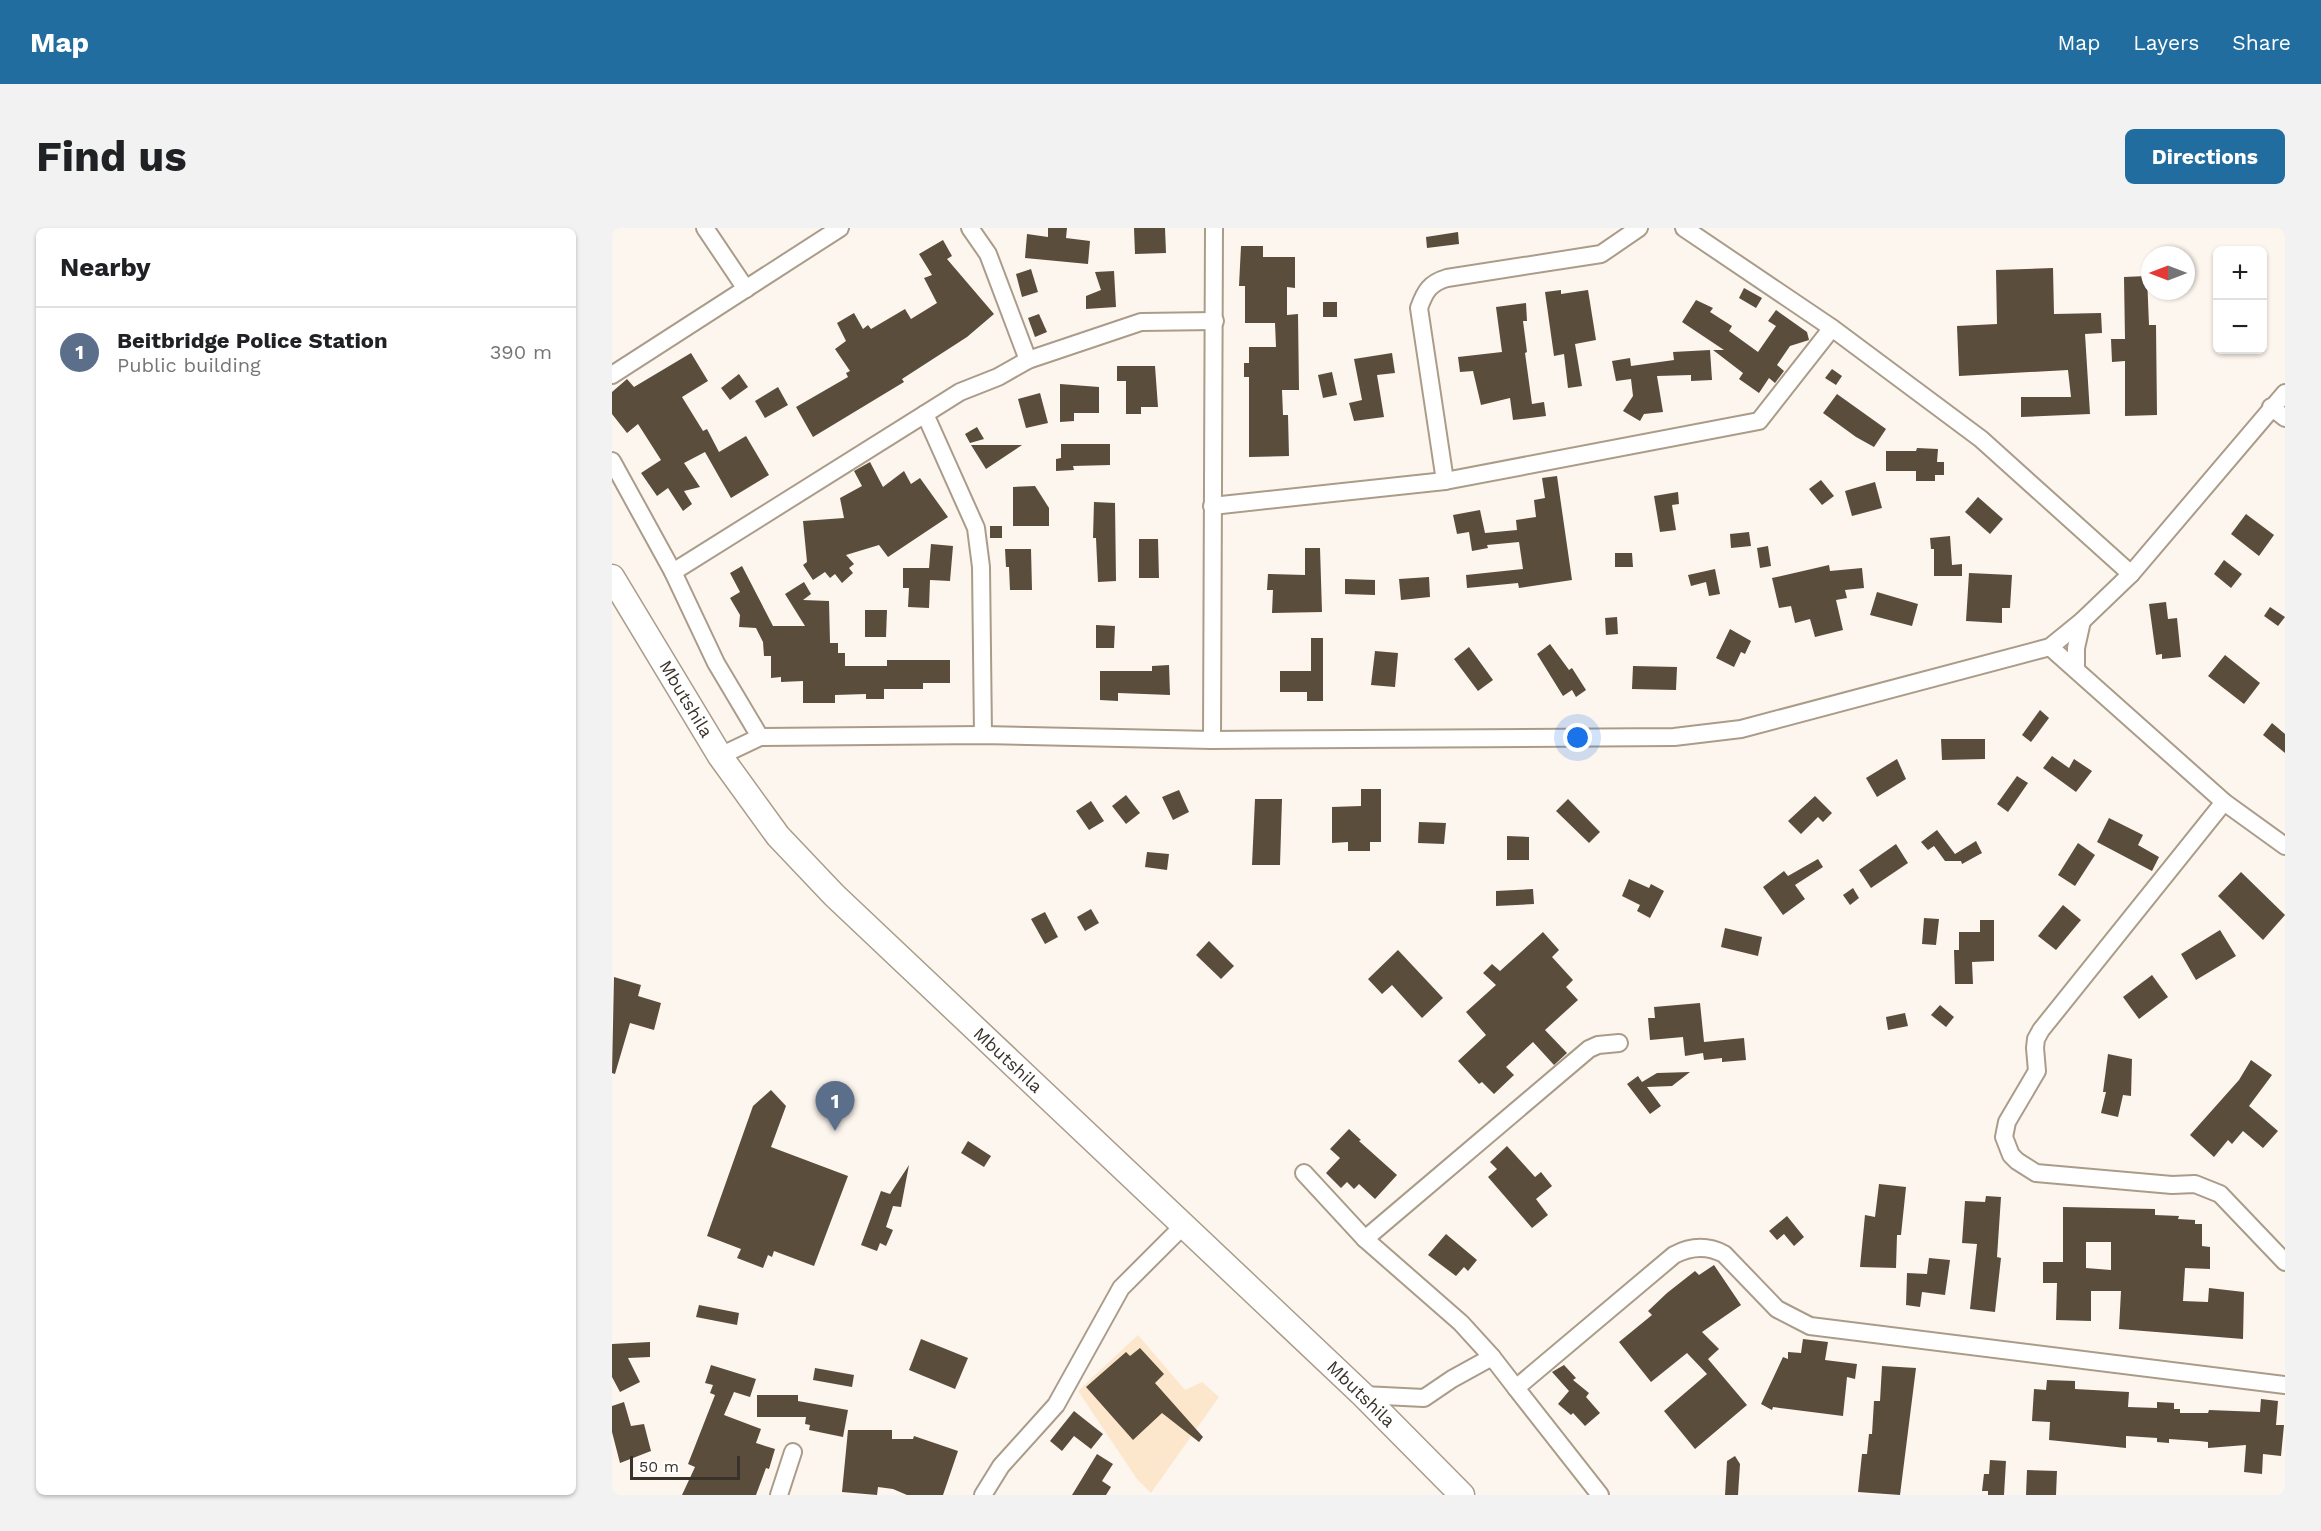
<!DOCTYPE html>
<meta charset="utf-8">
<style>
:root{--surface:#fff;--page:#f2f2f2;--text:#202124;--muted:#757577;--line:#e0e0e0;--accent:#216da0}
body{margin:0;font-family:"Work Sans",sans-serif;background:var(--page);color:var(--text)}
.controls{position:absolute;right:18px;top:18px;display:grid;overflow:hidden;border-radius:9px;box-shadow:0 2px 4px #0004}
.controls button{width:54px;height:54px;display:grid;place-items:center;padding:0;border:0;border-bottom:2px solid var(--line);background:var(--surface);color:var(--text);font:30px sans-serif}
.compass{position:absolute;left:1529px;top:18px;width:54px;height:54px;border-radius:50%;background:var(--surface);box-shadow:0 2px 4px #0004;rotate:270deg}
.scale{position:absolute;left:18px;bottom:15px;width:110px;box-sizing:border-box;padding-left:6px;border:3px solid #39322b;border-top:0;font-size:16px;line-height:21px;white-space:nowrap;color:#39322b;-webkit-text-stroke:4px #fff;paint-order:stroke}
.you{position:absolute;left:966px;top:510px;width:21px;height:21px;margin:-15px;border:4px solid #fff;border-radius:50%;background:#1a73e8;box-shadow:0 0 0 9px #1a73e833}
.badge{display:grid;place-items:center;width:39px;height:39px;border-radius:50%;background:var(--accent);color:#fff;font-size:20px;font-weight:700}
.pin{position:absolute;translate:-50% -50px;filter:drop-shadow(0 2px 3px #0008)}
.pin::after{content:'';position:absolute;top:32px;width:21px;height:18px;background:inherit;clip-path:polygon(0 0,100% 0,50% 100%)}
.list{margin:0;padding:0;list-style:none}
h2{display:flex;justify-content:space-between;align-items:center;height:78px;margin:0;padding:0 24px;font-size:26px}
h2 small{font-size:20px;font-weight:400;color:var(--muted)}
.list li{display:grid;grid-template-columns:39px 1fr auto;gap:18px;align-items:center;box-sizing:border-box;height:90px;padding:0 24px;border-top:2px solid var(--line)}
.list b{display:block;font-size:22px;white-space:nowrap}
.list p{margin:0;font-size:20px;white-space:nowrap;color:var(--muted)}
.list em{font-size:20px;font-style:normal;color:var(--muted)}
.map{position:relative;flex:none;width:1673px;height:1267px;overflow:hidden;border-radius:9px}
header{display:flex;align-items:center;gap:36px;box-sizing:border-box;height:84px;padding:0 30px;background:var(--accent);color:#fff}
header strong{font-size:28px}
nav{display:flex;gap:33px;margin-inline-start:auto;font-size:21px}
.intro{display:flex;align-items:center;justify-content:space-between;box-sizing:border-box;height:144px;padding:0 36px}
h1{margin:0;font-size:42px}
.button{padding:15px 27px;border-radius:9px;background:var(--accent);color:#fff;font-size:21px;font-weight:700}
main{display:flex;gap:36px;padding:0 36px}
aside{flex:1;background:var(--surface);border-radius:9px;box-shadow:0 2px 4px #0004}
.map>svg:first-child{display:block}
.built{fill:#fce7cd}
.building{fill:#5a4d3c;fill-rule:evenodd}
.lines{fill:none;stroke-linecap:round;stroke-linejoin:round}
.street-casing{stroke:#ab9c89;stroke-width:20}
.secondary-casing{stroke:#ab9c89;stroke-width:27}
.street{stroke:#fff;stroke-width:16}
.secondary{stroke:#fff;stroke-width:24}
.labels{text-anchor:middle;stroke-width:6;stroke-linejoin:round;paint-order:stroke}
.street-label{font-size:18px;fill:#39322b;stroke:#fff}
</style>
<header>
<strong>Map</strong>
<nav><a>Map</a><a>Layers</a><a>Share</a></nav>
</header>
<div class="intro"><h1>Find us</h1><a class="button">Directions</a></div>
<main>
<aside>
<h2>Nearby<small></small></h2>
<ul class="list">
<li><span class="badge" style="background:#5c6f8a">1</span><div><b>Beitbridge Police Station</b><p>Public building</p></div><em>390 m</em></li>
</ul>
</aside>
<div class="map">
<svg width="1673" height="1267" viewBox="0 0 1673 1267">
<rect width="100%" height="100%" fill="#fdf6ee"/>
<path class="built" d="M526 1107 573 1162 590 1154 607 1169 539 1265 525 1251 466 1163Z"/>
<g class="building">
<path d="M436 0H455L454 10 478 13 476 36 413 30 415 6 436 9Z"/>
<path d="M522 0H553L554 25 523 26Z"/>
<path d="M846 4 847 16 815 20 814 9Z"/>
<path d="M331 12 340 28 335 31 382 86 355 109 290 151 292 154 201 209 184 179 236 149 234 145 238 143 223 121 234 113 225 95 242 85 251 101 256 97 259 101 293 81 299 91 325 75 312 50 320 47 307 26Z"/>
<path d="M629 18H651V29H683V60L675 59V87L686 86 687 162H670L671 187H676L677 228 637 229V149H632V135H637V119H664L663 95H633V58H627Z"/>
<path d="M1441 40 1442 86 1489 85 1490 105 1473 106 1478 186 1409 189V169H1459L1456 142 1347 148 1345 98 1385 96 1384 42Z"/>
<path d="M419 41 426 64 410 69 404 46Z"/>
<path d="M502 43 504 79 474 81V68L489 62 483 44Z"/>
<path d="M1535 48 1537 97H1544L1545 187 1513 188V133L1500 134 1499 111H1513L1512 49Z"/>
<path d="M1132 60 1150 70 1144 80 1127 70Z"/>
<path d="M949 62V66L976 62 984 112 963 116 970 158 956 160 952 126 942 128 933 64Z"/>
<path d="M1084 72 1101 80 1098 84 1120 98 1117 103 1146 124 1164 98 1156 93 1164 82 1195 104 1197 112 1178 118 1165 137 1172 143 1163 155 1157 150 1147 165 1127 151 1131 145 1101 122H1112L1070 94Z"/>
<rect x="711" y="74" width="14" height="15"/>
<path d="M914 75 915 93H911L915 124 913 125 920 176 932 174 934 188 901 192 898 170 869 177 861 143 848 144 846 129 890 124 884 79Z"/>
<path d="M427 86 435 104 423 109 416 90Z"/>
<path d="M1098 122 1100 152 1079 153V147L1045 148 1051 184 1032 186 1028 193 1011 183 1021 168 1019 151 1004 153 1000 133 1018 130 1019 138 1062 132 1061 124Z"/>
<path d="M79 125 96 153 70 169 91 203 95 201 107 224 134 208 157 247 119 270 93 224 72 235 88 259 72 263 80 276 71 283 56 260 45 268 29 245 49 232 26 196 15 205 0 186V164L15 151 22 159Z"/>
<path d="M780 125 783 145 765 147 772 189 742 193 737 175 750 172 742 131Z"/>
<path d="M505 138H543L546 179H529V186H514V153H505Z"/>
<path d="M1220 141 1230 148 1224 157 1213 150Z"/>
<path d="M720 144 725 167 711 170 706 147Z"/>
<path d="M127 146 136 159 118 172 109 160Z"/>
<path d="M448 156 487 159V185H462V193L448 194Z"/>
<path d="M166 159 176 177 153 190 143 173Z"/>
<path d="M428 165 436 195 414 200 406 171Z"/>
<path d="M1225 166 1274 201 1262 219 1244 209 1211 185Z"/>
<path d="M365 199 372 211 358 215 353 206Z"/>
<path d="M449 216H498V237L461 238 462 242 444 243V231L449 230Z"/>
<path d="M359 217H410L374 241Z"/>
<path d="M1305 220 1326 221 1325 234H1332V247H1323V253H1304V243H1274V223H1304Z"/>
<path d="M258 234 271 259 292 243 299 256 308 250 336 289 276 329 267 317 234 327 242 336 237 340 241 345 230 355 223 346 218 350 213 344 201 352 191 337 195 334 191 293 232 290 228 270 250 258 242 243Z"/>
<path d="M945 248 960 352 907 360 906 355 855 360 854 347 911 341 907 314 875 317 876 320 860 323 857 304 845 306 841 287 868 282 873 305 905 302 904 292 924 289 922 272 933 270 930 250Z"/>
<path d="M1209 252 1222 268 1210 277 1197 261Z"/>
<path d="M1263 254 1270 280 1240 288 1233 263Z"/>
<path d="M423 258 437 280V298H401V259Z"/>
<path d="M1066 264 1067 276 1060 277 1064 302 1048 304 1042 268Z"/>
<path d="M1366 269 1391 291 1378 306 1353 284Z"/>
<path d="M482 274 503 275 504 353 486 354 484 310H481Z"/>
<path d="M1634 286 1662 307 1647 328 1619 306Z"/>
<rect x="378" y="298" width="12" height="12"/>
<path d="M1137 304 1139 318 1119 320 1118 306Z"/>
<path d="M1338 308 1340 337 1350 336V348H1322V321H1319L1318 310Z"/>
<path d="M527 311H546L547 350H527Z"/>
<path d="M319 316 341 318 338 353 318 352 317 380 296 379 297 360H291V340H317Z"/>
<path d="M1156 318 1159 338 1148 340 1145 320Z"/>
<path d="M693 320H708L710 384 660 385 661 362H655L656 346 693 347Z"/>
<path d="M393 321H419L420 362H398L397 339H394Z"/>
<path d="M1003 325H1020L1021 339H1003Z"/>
<path d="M1612 332 1630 346 1619 360 1602 346Z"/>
<path d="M1217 337 1218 343 1250 340 1252 360 1233 362 1235 370 1224 372 1231 402 1203 409 1198 391 1183 395 1179 378 1167 380 1160 350Z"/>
<path d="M130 338 161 398H193L173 366 192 354 199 366 191 372 217 373 218 415H226V425H233V438H275V432H338V455H311V461H272V471H254V466L223 467V475H191V453L169 454V449L159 450V428H152L151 414 144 400 127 399 128 387 118 370 128 364 118 345Z"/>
<path d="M1103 341 1108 366 1097 368 1094 354 1079 358 1076 347Z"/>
<path d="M1357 345 1400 347 1398 380H1390V395L1354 393Z"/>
<path d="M817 349 818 369 789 372 787 351Z"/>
<path d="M733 351 763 352V367L733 366Z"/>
<path d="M1265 364 1306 376 1300 398 1258 387Z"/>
<path d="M1554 374 1556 391 1565 390 1569 429 1550 431V426L1544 427 1537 376Z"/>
<path d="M1658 379 1673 389 1666 398 1652 388Z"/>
<path d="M253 382H275L274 409H253Z"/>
<path d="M1005 389 1006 406 994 407 993 390Z"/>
<path d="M484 397 503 398 502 420H484Z"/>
<path d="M1118 401 1139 413 1133 426 1129 424 1122 439 1104 430Z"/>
<path d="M699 410H711V473H695V464H668V443H699Z"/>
<path d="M938 416 957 442 960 440 974 462 964 469 960 462 951 468 925 426Z"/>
<path d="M857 419 881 452 866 463 842 431Z"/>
<path d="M763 423 786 425 783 459 759 457Z"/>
<path d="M1613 427 1648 455 1632 476 1596 448Z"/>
<path d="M557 437 558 467 506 465V473L488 472V443H540V438Z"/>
<path d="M1021 438 1065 439 1064 462 1020 461Z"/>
<path d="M1428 482 1437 490 1419 514 1410 507Z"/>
<path d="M1660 495 1673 506V525L1651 507Z"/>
<path d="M1329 511H1373V531L1330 532Z"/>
<path d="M1440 528 1457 540 1462 531 1480 543 1464 564 1431 540Z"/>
<path d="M1285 531 1294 551 1265 569 1254 550Z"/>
<path d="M1405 548 1416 555 1396 584 1385 576Z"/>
<path d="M749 561H769V614H758V623H736V614L720 615V579L749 578Z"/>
<path d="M567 562 577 584 561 592 550 569Z"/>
<path d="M514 567 528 585 514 596 500 578Z"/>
<path d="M1203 568 1220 585 1211 594 1206 589 1189 606 1176 593Z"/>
<path d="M643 571H670L668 637H640Z"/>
<path d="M956 571 988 604 977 615 944 583Z"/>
<path d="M479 573 492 593 477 602 464 583Z"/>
<path d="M1497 590 1531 607 1526 617 1547 629 1540 643 1485 614Z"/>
<path d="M807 594 834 595 832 616 806 615Z"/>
<path d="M1325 602 1343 626 1364 613 1370 625 1350 636 1349 633H1333L1322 618 1316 622 1309 614Z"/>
<path d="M895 608 917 609V632H895Z"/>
<path d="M1466 615 1483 627 1463 658 1446 647Z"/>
<path d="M1284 616 1296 635 1259 660 1247 642Z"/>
<path d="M535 624 557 626 555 642 533 639Z"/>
<path d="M1206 631 1211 639 1183 657 1193 671 1171 687 1151 659 1172 643 1176 648Z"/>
<path d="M1629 644 1673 687 1651 712 1606 668Z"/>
<path d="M1017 651 1037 660 1039 656 1052 663 1038 690 1025 683 1028 677 1010 668Z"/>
<path d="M1241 660 1247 670 1238 677 1231 667Z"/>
<path d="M921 661 922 676 884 678V663Z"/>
<path d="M1451 677 1469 692 1444 722 1426 708Z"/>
<path d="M479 681 487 695 473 703 465 689Z"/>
<path d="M433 684 446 709 433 716 419 691Z"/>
<path d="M1312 690 1327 691 1324 717 1310 716Z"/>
<path d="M1368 692H1382V733L1360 734 1361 756H1343L1342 722H1347V704H1368Z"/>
<path d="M1113 700 1150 709 1146 728 1109 719Z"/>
<path d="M1608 702 1624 728 1584 752 1569 726Z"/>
<path d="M931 704 947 722 940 729 961 752 954 759 966 772 933 802 955 825 942 837 921 814 894 839 902 847 882 866 870 854 867 856 846 833 874 807 854 784 884 757 871 745 880 736 888 743Z"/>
<path d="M597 713 622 738 609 751 584 727Z"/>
<path d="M786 722 831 770 810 790 780 757 770 766 756 751Z"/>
<path d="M1540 747 1556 769 1527 791 1511 769Z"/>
<path d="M2 749 29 757 26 768 49 775 42 802 18 795 3 846 0 845Z"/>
<path d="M1088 775 1092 814 1132 810 1134 832 1110 834V830L1092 832 1091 825 1073 828 1071 809 1038 812 1036 790H1043L1042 779Z"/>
<path d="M1328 777 1342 789 1334 799 1319 787Z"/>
<path d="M1293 785 1296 798 1276 802 1274 789Z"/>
<path d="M1496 826 1520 831 1519 868 1511 867 1506 889 1489 885 1494 864H1491Z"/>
<path d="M1639 832 1660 847 1637 878 1666 903 1651 920 1631 903 1620 916 1616 912 1602 929 1578 907 1627 852Z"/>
<path d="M1078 844 1060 858 1035 859 1049 878 1038 886 1015 856 1026 848 1030 854 1045 845Z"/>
<path d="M159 862 174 878 159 919 236 948 202 1038 162 1023 160 1029 156 1027 151 1040 125 1030 129 1021 95 1008 141 878Z"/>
<path d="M737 901 749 912 747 913 785 947 763 971 747 956 742 961 735 954 729 960 714 945 728 930 718 921Z"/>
<path d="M356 913 379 928 372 939 349 925Z"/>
<path d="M895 918 923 949 929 944 940 958 924 971 936 987 920 1000 876 949 885 941 878 934Z"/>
<path d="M297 937 289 979 281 978 274 999 281 1002 274 1018 268 1015 265 1023 249 1017 269 963 278 966Z"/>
<path d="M1267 956 1294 959 1289 1007H1285L1284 1040 1248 1039 1253 987 1263 989Z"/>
<path d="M1374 968 1389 969 1385 1029 1389 1030 1383 1084 1358 1081 1365 1016 1350 1015 1353 973 1373 974Z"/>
<path d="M1451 979 1543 981V987L1567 988 1566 991 1583 992V996H1590V1018L1598 1019V1041L1573 1040 1571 1073 1596 1074 1597 1060 1632 1064 1631 1111 1507 1101 1509 1063H1479V1093L1444 1092 1445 1055H1431V1034H1451ZM1474 1014H1499V1042L1474 1040Z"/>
<path d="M1175 988 1192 1009 1182 1018 1172 1006 1165 1012 1157 1003Z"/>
<path d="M834 1006 865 1032 856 1043 852 1039 844 1048 816 1027Z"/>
<path d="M1317 1030 1338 1032 1333 1067 1310 1064 1308 1079 1294 1077 1295 1045 1315 1046Z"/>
<path d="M1102 1037 1129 1077 1090 1104 1107 1121 1096 1131 1135 1177 1083 1221 1052 1183 1095 1146 1075 1125 1039 1154 1007 1114 1040 1087 1036 1083 1055 1065 1083 1043 1087 1047Z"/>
<path d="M87 1077 127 1085 125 1097 84 1089Z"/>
<path d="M309 1111 356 1130 343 1161 297 1142Z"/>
<path d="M1191 1111 1216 1114 1213 1132 1245 1136 1243 1151 1235 1149 1231 1188 1161 1179 1160 1182 1149 1176 1171 1129 1176 1131V1124L1189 1125Z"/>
<path d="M38 1114V1129L16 1130 28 1154 8 1164 0 1149V1116Z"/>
<path d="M528 1120 552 1146 543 1155 591 1209 587 1214 550 1185 521 1212 474 1159 514 1124 518 1128Z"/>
<path d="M99 1137 144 1151 138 1169 122 1164 112 1187 149 1201 144 1215 163 1221 157 1241 154 1240 144 1267H70L83 1239 76 1236 103 1167 98 1165 101 1157 93 1155Z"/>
<path d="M952 1137 964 1150 961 1152 977 1165 974 1169 988 1185 973 1198 961 1185 959 1187 946 1176 957 1163 940 1144Z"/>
<path d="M1270 1138 1304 1140 1288 1267 1246 1264 1250 1226H1255L1257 1206H1260L1262 1173H1268Z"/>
<path d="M203 1140 242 1147 240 1159 201 1152Z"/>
<path d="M1435 1152 1463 1153V1161L1517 1164 1516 1179 1545 1180V1174L1562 1175V1181H1568V1185H1596L1597 1182 1648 1184 1649 1171 1666 1173 1664 1197H1672L1669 1228 1651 1226 1650 1246 1632 1244 1634 1217 1596 1220V1214L1587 1213 1557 1211V1215L1545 1214V1210L1514 1208V1220L1437 1212 1438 1194 1420 1193 1422 1161 1434 1162Z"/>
<path d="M145 1167H186V1173L236 1182 231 1209 197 1202 198 1197 193 1196 194 1189H145Z"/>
<path d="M12 1174 19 1198 32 1196 39 1223 8 1235 0 1204V1178Z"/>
<path d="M462 1183 491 1206 479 1221 462 1208 450 1223 438 1213Z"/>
<path d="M236 1202H280V1211H301L302 1208 346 1223 331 1267H295L281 1261 266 1259 265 1267 230 1264Z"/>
<path d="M485 1226 501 1236 490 1253 499 1259 494 1267H460Z"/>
<path d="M1123 1228 1128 1236 1126 1267H1113L1115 1233Z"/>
<path d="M1378 1232 1394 1233 1392 1267H1376V1263H1370L1372 1246H1377Z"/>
<path d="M1415 1242 1445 1243 1444 1267H1414Z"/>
</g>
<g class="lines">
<defs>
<g id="street">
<path d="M93 0 134 61"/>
<path d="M358 0 376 26 416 132"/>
<path d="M1072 0 1220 100 1369 211 1519 346"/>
<path d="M0 147 228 0"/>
<path d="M1659 179 1673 190"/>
<path d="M0 233 61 344 104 435 148 509"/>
<path d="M833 253 807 80C813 63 818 55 835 50L989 26 1027 0"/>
<path d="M600 278 833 253 1147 193 1220 100"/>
<path d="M61 344 313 186"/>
<path d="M1438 419 1612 574 1673 618"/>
<path d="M1464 441V420L1470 393"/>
<path d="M371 507 369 339 364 300 313 186 348 164 386 149 416 132 529 94 603 93"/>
<path d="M600 512 602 0"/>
<path d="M108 528 148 509 371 507 600 512 1062 509 1129 501 1438 419 1470 393 1519 346 1673 165"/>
<path d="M1612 574 1429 802 1424 811 1423 820 1425 843 1395 894 1392 909 1399 927 1405 933 1424 945 1560 957 1583 956 1608 966 1673 1034"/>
<path d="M692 945 753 1011 849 1095 880 1129"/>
<path d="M753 1011 977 821 986 817 1007 815"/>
<path d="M751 1167 812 1170 840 1151 880 1129 904 1160"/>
<path d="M167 1267 181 1224"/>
<path d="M371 1267 389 1238 444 1177 509 1060 571 998"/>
<path d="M988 1267 904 1160 1062 1027C1079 1018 1095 1017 1112 1026L1165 1081 1198 1098 1673 1157"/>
</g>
<path id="secondary" d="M0 349 108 528 166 608 222 667 751 1167 850 1267"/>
</defs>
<use href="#street" class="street-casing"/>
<use href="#secondary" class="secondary-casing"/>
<use href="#street" class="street"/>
<use href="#secondary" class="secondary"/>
</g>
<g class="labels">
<g class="street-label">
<text transform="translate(74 471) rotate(59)" y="6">Mbutshila</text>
<text transform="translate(396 832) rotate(43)" y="6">Mbutshila</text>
<text transform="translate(749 1166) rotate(44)" y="6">Mbutshila</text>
</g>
</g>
</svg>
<div class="controls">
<button>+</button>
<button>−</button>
</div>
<svg class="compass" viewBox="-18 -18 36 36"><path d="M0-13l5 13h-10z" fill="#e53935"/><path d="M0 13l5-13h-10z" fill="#757577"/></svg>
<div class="scale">50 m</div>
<div class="you"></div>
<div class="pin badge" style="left:223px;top:903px;background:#5c6f8a">1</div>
</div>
</main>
